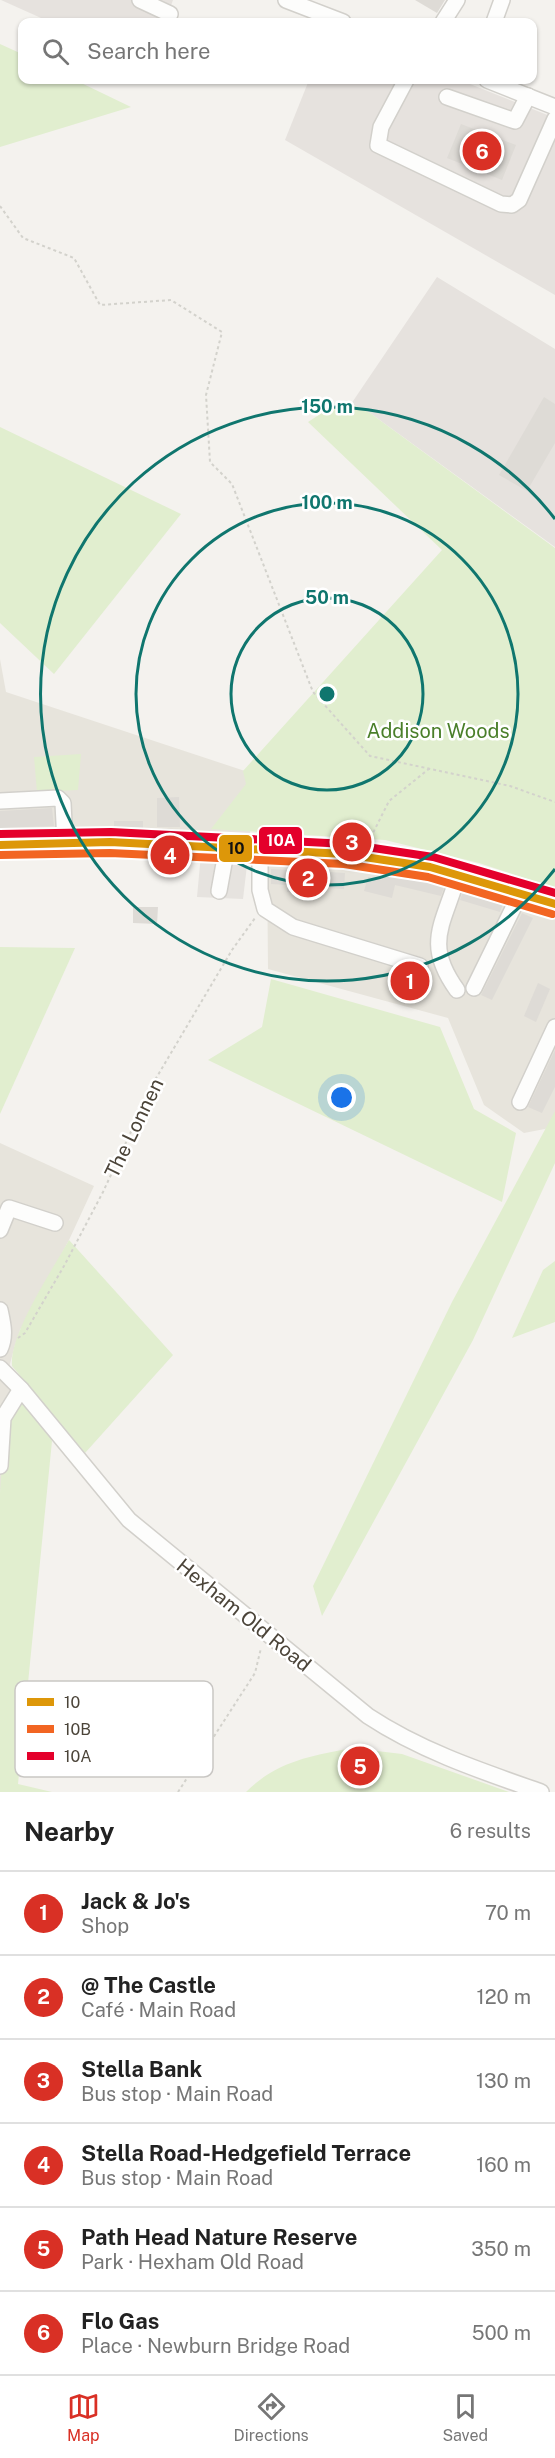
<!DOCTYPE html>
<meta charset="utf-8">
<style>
:root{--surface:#fff;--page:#f6f6f6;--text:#222;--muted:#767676;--line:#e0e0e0;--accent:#d93025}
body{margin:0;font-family:"Public Sans",sans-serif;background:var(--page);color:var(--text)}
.you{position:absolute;left:342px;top:1098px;width:21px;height:21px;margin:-15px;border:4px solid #fff;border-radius:50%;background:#1a73e8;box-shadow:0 0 0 9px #1a73e833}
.badge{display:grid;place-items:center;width:39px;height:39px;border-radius:50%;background:var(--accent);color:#fff;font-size:20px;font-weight:700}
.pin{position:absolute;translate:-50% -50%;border:3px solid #fff;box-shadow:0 2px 6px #0006}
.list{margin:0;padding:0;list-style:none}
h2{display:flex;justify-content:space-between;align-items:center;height:78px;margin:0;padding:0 24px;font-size:26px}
h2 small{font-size:20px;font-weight:400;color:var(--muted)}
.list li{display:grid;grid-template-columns:39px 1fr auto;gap:18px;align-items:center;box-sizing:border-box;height:84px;padding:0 24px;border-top:2px solid var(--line)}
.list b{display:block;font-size:22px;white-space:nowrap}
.list p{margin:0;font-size:20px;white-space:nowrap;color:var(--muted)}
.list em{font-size:20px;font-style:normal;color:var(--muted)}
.icon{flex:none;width:33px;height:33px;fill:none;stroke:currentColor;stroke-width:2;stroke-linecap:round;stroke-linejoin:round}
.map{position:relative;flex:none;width:555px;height:1792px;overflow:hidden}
.search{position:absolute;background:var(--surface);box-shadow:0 2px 4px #0004;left:18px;right:18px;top:18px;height:66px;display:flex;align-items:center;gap:15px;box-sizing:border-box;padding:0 21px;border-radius:12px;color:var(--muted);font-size:22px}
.sheet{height:582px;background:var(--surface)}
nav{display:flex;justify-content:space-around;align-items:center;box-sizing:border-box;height:84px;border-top:2px solid var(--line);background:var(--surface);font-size:16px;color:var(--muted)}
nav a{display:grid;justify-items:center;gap:3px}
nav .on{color:var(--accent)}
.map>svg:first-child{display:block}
.residential{fill:#e7e4dc}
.industrial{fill:#e6e2de}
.green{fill:#e1eecf}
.parking{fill:#e6e3df}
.building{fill:#dedbd6}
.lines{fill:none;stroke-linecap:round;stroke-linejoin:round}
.minor-casing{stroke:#d2d0cb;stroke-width:18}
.major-casing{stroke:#d6cebb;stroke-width:21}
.path{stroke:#d3d2cc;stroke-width:2;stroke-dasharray:3 3;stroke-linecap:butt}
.minor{stroke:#fdfdfc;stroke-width:15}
.major{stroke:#f2efe6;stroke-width:18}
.bus-1-casing{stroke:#fff;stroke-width:12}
.bus-2-casing{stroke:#fff;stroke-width:12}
.bus-3-casing{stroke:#fff;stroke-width:12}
.bus-1{stroke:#dd9709;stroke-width:8}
.bus-2{stroke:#f26522;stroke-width:8}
.bus-3{stroke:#e4002b;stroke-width:8}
.ring{fill:none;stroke:#0f766e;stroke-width:3}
.labels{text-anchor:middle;stroke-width:5;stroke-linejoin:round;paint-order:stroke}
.park-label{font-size:20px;fill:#4a7f2a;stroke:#fff}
.street-label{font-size:20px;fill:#4b4439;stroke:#fff}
.key{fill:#fff;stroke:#c9c7c4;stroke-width:1.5}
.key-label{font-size:16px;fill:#4b4439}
.centre{fill:#0f766e;stroke:#fff;stroke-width:3}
.ring-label{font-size:18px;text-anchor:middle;font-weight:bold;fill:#0f766e;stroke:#fff;stroke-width:5;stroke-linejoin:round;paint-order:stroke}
.line-badge{stroke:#fff;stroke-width:2}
.badge-label{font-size:16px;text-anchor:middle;font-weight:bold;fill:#fff}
.pale-badge-label{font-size:16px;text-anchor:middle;font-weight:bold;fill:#111}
</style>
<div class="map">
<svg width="555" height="1792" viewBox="0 0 555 1792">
<rect width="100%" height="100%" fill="#f4f2ee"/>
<g class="residential">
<path d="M0 659 6 692 248 772 250 835 0 839Z"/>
<path d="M267 858 401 871 555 914V1127L524 1133 484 1105 448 1018 268 969Z"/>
<path d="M0 1143 94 1186 69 1240 20 1330 15 1345 6 1379 21 1392 0 1493Z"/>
</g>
<g class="industrial">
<path d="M1 0H173L165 22H50Z"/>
<path d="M309 80H460L555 118V295L285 140Z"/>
<path d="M437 277 555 349V547L370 413 351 404Z"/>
</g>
<g class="green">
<path d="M0 44 22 54V80H75L131 107 0 147Z"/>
<path d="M351 404 370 413 555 548V888L479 863 385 840 211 829 246 784 243 771 442 550 308 422 328 409Z"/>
<path d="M0 427 181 514 54 674 0 623Z"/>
<path d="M81 754 78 790 37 792 34 757Z"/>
<path d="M0 947 75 948 0 1114Z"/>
<path d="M271 979 440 1027 474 1109 516 1133 502 1202 208 1060 262 1027Z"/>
<path d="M555 1111V1163L473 1340 322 1616 313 1586 452 1302Z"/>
<path d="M69 1240 173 1355 85 1453 12 1366C9 1334 53 1269 69 1240Z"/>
<path d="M555 1261V1322L512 1338 543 1270Z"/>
<path d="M21 1392 38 1415 52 1441 18 1784 52 1792H0V1493L4 1430Z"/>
<path d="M352 1748 402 1754 509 1792H246C277 1761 311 1756 352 1748Z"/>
</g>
<path class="parking" d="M201 854 248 857 243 899 197 897Z"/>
<g class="building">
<path d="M415 0H445L437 13Z"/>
<path d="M461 124 516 145 502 180 447 158Z"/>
<path d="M544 397 555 404V443L527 491 499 475Z"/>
<path d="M179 797 180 827H157V798Z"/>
<path d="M52 808 54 826 0 828V811Z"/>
<path d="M114 821H143V832L114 831Z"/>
<path d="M306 863 328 865V872L345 873 344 889 324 888V894L287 892V885L271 884V869L306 871Z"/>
<path d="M384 871 409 875 445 884 441 896 395 885 392 898 364 891 368 877 382 880Z"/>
<path d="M464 889 504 901 500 912 460 900Z"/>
<path d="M133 907H158L157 924 133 923Z"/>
<path d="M522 913 533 918 492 1000 481 995Z"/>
<path d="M403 971 426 976 422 988 399 981Z"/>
<path d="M538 983 550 989 536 1022 524 1016Z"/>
<path d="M555 1050V1087L542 1113 528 1107Z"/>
</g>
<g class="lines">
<defs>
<g id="minor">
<path d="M140 0 170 14"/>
<path d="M286 0 343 22"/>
<path d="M443 22 457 0"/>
<path d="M494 22 502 0"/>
<path d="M406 80 381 127 378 145 501 204 512 205 519 200 555 119"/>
<path d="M487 80 555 107"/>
<path d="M447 97 515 121 528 96"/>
<path d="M0 801 58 798 63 803 65 843"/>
<path d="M260 849V890L265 909 293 927 420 966"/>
<path d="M219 891 227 847"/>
<path d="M474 988 521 892"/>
<path d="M457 990C423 943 444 924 458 875"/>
<path d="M520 1102 555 1027"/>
<path d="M0 1230 9 1208 55 1223"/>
<path d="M0 1310C3 1324 6 1336 0 1349"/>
<path d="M0 1368 21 1389 129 1520 368 1716C421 1751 481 1771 541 1792"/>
<path d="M0 1466 3 1418 21 1389"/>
</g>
<path id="major" d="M0 845 110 842 345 854 430 867 555 904"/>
</defs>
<use href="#minor" class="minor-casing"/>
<use href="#major" class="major-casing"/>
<g class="path">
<path d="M0 206 23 238 74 258 100 305 171 300 222 332 206 395 210 462 232 484 313 692 370 756 510 786 555 802"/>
<path d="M368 843 389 801 430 768"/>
<path d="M18 1338 25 1333 64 1266 103 1192 155 1080 232 950 255 918"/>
<path d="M178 1792 255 1673 261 1648"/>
</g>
<use href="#minor" class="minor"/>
<use href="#major" class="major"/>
<defs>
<path id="bus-1" d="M0 845 110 842 345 854 430 867 555 904"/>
<path id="bus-2" d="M0 855 110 853 344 864 428 877 552 914"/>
<path id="bus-3" d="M0 834 111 832 347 844 433 857 555 893"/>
</defs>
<use href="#bus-1" class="bus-1-casing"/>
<use href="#bus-2" class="bus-2-casing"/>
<use href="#bus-3" class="bus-3-casing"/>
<use href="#bus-1" class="bus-1"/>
<use href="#bus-2" class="bus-2"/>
<use href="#bus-3" class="bus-3"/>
</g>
<g class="ring">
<circle cx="327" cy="694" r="96"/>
<circle cx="327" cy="694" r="191"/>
<path d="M555 869A287 287 0 1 1 555 519"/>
</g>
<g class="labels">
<g class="park-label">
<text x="438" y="738">Addison Woods</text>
</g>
<g class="street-label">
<text transform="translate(134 1128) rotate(-64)" y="7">The Lonnen</text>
<text transform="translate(244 1615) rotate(39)" y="7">Hexham Old Road</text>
</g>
</g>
<rect x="15" y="1681" width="198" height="96" rx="9" class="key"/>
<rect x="27" y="1698" width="27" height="8" fill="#dd9709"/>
<rect x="27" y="1725" width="27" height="8" fill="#f26522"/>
<rect x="27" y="1752" width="27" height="8" fill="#e4002b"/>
<g class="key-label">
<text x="64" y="1708">10</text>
<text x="64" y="1735">10B</text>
<text x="64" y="1762">10A</text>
</g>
<circle cx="327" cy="694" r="9" class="centre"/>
<g class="ring-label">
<text x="327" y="413">150 m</text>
<text x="327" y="509">100 m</text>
<text x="327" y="604">50 m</text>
</g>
<g class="line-badge">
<rect x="258" y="826" width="45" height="29" rx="6" fill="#e4002b"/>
<rect x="218" y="834" width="35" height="29" rx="6" fill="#dd9709"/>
</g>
<g class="badge-label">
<text x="281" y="846">10A</text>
</g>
<g class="pale-badge-label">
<text x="236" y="854">10</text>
</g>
</svg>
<div class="you"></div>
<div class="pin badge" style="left:410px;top:981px">1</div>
<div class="pin badge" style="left:308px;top:878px">2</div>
<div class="pin badge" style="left:352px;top:842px">3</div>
<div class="pin badge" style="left:170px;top:855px">4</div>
<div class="pin badge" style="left:360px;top:1766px">5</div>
<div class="pin badge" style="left:482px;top:151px">6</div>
<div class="search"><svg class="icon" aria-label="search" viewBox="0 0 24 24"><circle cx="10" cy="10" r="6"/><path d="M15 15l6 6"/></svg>Search here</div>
</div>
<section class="sheet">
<h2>Nearby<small>6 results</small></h2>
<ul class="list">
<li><span class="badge">1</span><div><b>Jack &amp; Jo's</b><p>Shop</p></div><em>70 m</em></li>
<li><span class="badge">2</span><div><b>@ The Castle</b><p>Café · Main Road</p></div><em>120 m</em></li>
<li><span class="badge">3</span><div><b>Stella Bank</b><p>Bus stop · Main Road</p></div><em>130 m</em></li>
<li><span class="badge">4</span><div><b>Stella Road-Hedgefield Terrace</b><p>Bus stop · Main Road</p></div><em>160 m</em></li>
<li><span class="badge">5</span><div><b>Path Head Nature Reserve</b><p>Park · Hexham Old Road</p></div><em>350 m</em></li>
<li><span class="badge">6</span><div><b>Flo Gas</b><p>Place · Newburn Bridge Road</p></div><em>500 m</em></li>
</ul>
</section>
<nav>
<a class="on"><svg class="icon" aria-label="map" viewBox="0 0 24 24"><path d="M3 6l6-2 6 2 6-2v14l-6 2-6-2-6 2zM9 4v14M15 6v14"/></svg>Map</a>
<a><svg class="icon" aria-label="directions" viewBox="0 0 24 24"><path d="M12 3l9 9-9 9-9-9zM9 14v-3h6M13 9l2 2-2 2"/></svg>Directions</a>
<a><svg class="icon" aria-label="saved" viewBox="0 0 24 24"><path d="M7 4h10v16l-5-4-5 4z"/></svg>Saved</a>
</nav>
